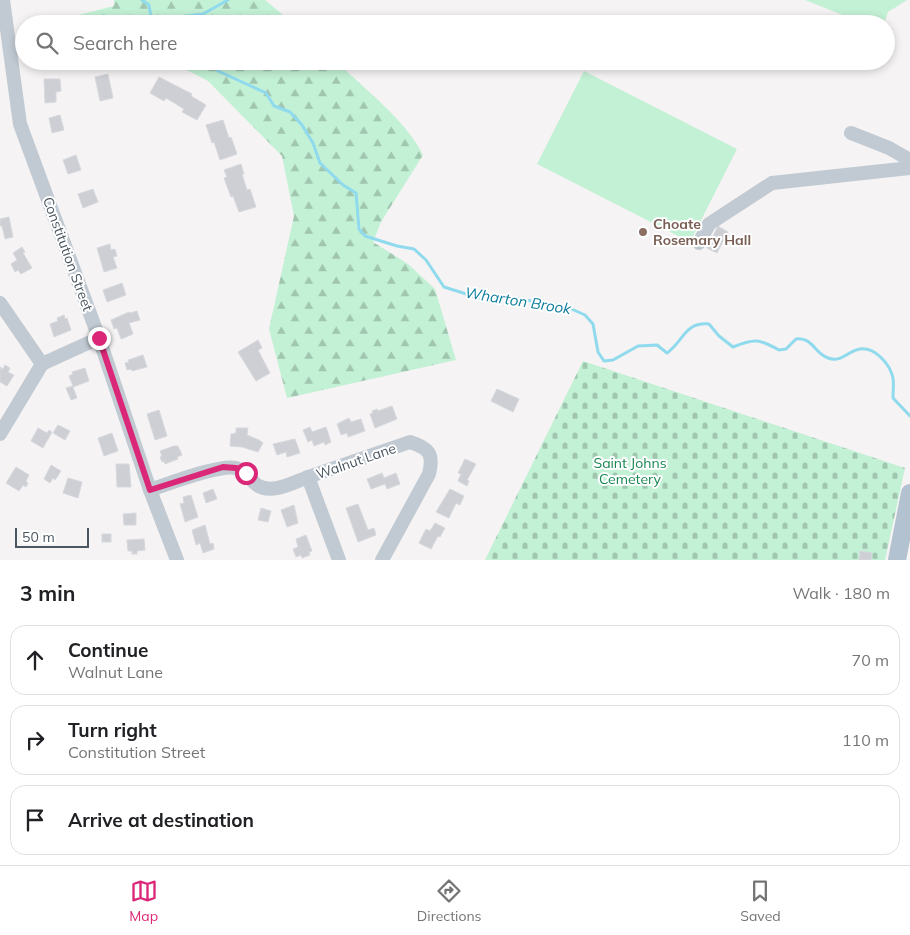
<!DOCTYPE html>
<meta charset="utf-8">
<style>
:root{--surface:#fff;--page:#f6f6f6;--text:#202124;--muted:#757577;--line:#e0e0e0;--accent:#db2777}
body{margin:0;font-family:Mulish,sans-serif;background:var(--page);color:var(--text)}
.scale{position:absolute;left:15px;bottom:12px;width:74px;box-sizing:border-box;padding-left:5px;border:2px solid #4a5661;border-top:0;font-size:14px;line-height:18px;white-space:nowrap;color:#4a5661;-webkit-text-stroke:4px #fff;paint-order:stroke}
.stop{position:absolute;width:15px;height:15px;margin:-11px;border:4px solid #db2777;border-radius:50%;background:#fff}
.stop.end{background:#db2777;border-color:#fff;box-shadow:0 1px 5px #0008}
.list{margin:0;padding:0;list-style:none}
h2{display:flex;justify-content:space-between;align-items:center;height:65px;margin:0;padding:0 20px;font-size:21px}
h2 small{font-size:16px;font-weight:400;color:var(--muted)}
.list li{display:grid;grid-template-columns:32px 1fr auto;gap:15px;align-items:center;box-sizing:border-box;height:70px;margin:0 10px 10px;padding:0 10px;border:1px solid var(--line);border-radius:15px}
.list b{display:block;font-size:19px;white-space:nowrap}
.list p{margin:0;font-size:16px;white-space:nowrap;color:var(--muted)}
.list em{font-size:16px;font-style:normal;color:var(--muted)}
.icon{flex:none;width:28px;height:28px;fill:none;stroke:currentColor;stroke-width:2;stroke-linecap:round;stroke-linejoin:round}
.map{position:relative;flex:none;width:910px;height:560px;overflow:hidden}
.search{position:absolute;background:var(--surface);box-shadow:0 2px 8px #0003;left:15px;right:15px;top:15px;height:55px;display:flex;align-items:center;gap:12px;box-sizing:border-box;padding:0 18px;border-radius:28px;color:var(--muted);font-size:19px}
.sheet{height:305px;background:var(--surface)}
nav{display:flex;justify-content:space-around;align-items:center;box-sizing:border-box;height:70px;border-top:1px solid var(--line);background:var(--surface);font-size:14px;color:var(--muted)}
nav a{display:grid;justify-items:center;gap:2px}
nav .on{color:var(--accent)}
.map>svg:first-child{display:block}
.green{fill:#c3f1d5}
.forest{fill:url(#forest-firs)}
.cemetery{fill:url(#cemetery-stones)}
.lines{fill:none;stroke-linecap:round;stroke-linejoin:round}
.stream{stroke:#90daee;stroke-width:3}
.building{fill:#cdcfd5;stroke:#d7d9de}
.minor{stroke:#c1cad2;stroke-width:14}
.major{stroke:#b3c2d1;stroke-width:18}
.route{stroke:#db2777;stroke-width:6}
.education-dot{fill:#8d6e63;stroke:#fff;stroke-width:2}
.labels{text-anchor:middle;stroke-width:4;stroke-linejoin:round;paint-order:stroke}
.education-label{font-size:14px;font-weight:bold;fill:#785e54;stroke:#fff;text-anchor:start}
.street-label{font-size:14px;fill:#4a5661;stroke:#fff}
.park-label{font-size:14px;fill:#17864f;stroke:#fff}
.water-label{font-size:15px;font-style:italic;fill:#0c7c9b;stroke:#fff}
</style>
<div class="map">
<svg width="910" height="560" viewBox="0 0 910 560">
<defs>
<pattern id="forest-firs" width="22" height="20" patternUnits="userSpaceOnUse" patternTransform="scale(1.25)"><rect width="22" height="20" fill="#c3f1d5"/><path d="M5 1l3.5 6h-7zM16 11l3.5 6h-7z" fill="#a0c6b0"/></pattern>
<pattern id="cemetery-stones" width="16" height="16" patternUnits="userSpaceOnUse" patternTransform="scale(1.25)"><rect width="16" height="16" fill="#c3f1d5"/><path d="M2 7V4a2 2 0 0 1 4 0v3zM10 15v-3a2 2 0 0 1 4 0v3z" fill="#a0c6b0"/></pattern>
</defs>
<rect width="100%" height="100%" fill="#f5f3f3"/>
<g class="green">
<path d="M805 0H907L888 12 884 24H865Z"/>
<path d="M584 71 737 149 690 242 537 164Z"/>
</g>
<g class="forest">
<path d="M114 0H265L294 24H43L114 6Z"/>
<path d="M170 61H336C364 89 406 120 423 155L381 222 373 242 408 264 435 289 456 360 287 398 269 329 294 216 282 156 208 81Z"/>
</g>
<path class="cemetery" d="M583 361 905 468 885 560H485Z"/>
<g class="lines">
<g class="stream">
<path d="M83 24 104 16 143 22 151 17 149 5 142 0"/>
<path d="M184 24 186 16 203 14 228 0"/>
<path d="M22 35H24"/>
<path d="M210 61 218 71 266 93 274 106 290 112 302 125 313 143 320 163 343 185 356 193 359 229 365 236 397 246 414 249 426 260 444 287 479 298 508 297 567 307 585 315 593 324 598 352 604 361 613 360 638 346 657 345 667 353C684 341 684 322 709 324L719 336 733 347C755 338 759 339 779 350L786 349 796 339C813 337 814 353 828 358 842 363 847 351 860 349 875 347 890 364 893 378 894 384 893 391 893 398L910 416"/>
</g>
</g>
<g class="building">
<path d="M108 74 113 98 100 101 95 77Z"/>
<path d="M159 77 192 94 191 96 206 105 197 120 182 112 184 109 166 98 164 101 150 93Z"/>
<path d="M44 79H60L61 91 56 92V102L45 103Z"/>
<path d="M60 115 64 130 52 133 49 118Z"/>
<path d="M223 120 229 138 231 137 237 154 220 160 214 142 212 143 206 125Z"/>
<path d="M76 155 81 170 68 174 63 160Z"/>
<path d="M241 164 244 174H242L247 190 250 189 256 207 239 212 233 196 231 197 224 178 227 177 224 170Z"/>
<path d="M93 189 98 202 83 208 78 194Z"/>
<path d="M9 217 13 237 5 239 2 226H0V219Z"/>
<path d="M718 226 728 232 717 253 707 248Z"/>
<path d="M110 244 111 250 115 249 117 256 113 257 117 268 104 272 97 248Z"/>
<path d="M22 247 25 252 23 253 32 268 21 274 18 270 15 272 11 264 17 260 13 253Z"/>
<path d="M122 283 126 295 107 302 103 290Z"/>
<path d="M137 311 140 320 129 323 133 334 121 339 117 328 114 329 111 320 129 312 130 313Z"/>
<path d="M64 315 65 319 67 318 71 330 54 337 50 324 58 321 57 318Z"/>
<path d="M258 340 262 348 258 350 270 373 256 381 238 352Z"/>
<path d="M143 355 147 367 132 371 131 369 127 370 125 363 129 362 128 360Z"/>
<path d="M5 365 10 368 8 372 14 375 7 386 0 382V367L3 369Z"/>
<path d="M85 368 89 381 73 387 77 398 71 400 66 388 73 386 69 376 73 374 72 372Z"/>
<path d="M497 389 519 399 513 412 491 401Z"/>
<path d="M392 406 397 419 375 428 370 414 373 413 372 411 377 409 378 411Z"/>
<path d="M159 410 167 436 155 440 147 414Z"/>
<path d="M349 418 351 422 361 419 365 431 348 437 347 433 341 435 337 424Z"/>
<path d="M58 425 70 431 65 440 53 433Z"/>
<path d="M310 427 312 432 326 427 331 442 325 445 324 442 314 446 312 440 308 442 303 430Z"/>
<path d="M38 428 47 433 49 430 52 432 43 448 31 441Z"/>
<path d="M236 428H248L247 435 259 440 263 443 258 452 242 447 230 446 231 434 236 433Z"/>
<path d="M112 433 118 451 104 456 98 438Z"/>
<path d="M295 439 300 453 287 457 286 452 277 455 273 444Z"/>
<path d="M174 446H178L182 455 177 457 178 459 165 464 164 461 162 462 160 457 162 456 160 451Z"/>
<path d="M465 459 476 464 467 480 469 481 467 486 458 481 461 474 458 473Z"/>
<path d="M116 464H129L131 487H117Z"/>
<path d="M51 465 61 471 55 480 53 478 50 483 44 479Z"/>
<path d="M16 467 29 475 26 481 28 483 26 487 23 485 19 491 6 483Z"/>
<path d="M382 473 384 478 396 473 400 484 387 489 385 484 371 489 367 479Z"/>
<path d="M68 478 82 482 78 498 63 493Z"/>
<path d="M213 489 217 499 206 503 203 493Z"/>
<path d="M450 489 464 496 460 505 456 503 449 518 436 512Z"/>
<path d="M191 495 198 517 185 522 180 504 184 503 183 497Z"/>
<path d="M358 504 368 530 374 528 376 535 358 542 346 508Z"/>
<path d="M294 505 298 523 287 527 281 510Z"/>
<path d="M261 508 271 511 268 522 258 520Z"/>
<path d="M136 513V525H124L123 514Z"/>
<path d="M435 523 445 528 440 537 438 536 431 549 419 543 426 529 430 531Z"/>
<path d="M205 525 210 544 213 543 214 549 203 553 200 543 196 545 192 530Z"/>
<rect x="102" y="534" width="9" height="8"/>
<path d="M306 535 312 551 309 552 310 555 302 558 301 555 296 557 293 549 298 547 296 539Z"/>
<path d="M144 539 145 550 137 551V554H132V551H128L127 540Z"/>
<path d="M860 551 872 553 871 560H859Z"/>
</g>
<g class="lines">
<g class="minor">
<path d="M3 0 20 124 99 338 150 490 177 560"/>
<path d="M851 133 889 148 910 160"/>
<path d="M699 243 709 224 772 183 910 168"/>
<path d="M0 303 42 364"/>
<path d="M0 434 42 364 99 338"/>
<path d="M150 490C168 484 219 464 236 468 245 471 249 479 257 485 272 495 294 482 308 477"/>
<path d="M339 560 308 477 410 442C429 448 434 454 429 474L382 560"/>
</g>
<path class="major" d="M897 560 910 493"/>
</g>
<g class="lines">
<path class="route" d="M99 338 150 490 223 467 236 468 246 473"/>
</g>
<circle class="education-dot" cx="643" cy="232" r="5"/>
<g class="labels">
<g class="education-label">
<text x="653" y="229">Choate<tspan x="653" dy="16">Rosemary Hall</tspan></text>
</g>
<g class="street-label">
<text transform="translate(68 254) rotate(70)" y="5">Constitution Street</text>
<text transform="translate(356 461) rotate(-19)" y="5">Walnut Lane</text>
</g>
<g class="park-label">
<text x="630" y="468">Saint Johns<tspan x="630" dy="16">Cemetery</tspan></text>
</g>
<g class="water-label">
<text transform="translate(518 301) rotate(9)" y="5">Wharton Brook</text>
</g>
</g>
</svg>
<div class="scale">50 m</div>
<div class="stop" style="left:246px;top:473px"></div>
<div class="stop end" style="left:99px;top:338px"></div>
<div class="search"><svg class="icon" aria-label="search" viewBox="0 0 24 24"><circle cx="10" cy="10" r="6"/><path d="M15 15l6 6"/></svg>Search here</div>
</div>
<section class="sheet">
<h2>3 min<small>Walk · 180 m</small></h2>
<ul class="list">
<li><svg class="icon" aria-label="ahead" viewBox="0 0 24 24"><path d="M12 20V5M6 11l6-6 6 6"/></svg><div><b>Continue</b><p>Walnut Lane</p></div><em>70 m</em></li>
<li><svg class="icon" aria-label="right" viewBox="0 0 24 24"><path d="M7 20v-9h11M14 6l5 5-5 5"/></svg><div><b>Turn right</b><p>Constitution Street</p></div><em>110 m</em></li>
<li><svg class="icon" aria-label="arrive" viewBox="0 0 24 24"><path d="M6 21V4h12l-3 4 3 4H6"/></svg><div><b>Arrive at destination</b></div></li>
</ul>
</section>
<nav>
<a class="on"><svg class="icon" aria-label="map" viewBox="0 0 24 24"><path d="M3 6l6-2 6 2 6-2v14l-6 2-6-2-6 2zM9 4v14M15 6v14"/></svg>Map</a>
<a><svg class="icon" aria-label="directions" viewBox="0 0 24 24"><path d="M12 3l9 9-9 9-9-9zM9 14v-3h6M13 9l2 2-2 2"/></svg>Directions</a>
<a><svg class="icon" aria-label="saved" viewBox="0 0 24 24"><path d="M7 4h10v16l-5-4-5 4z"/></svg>Saved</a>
</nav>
